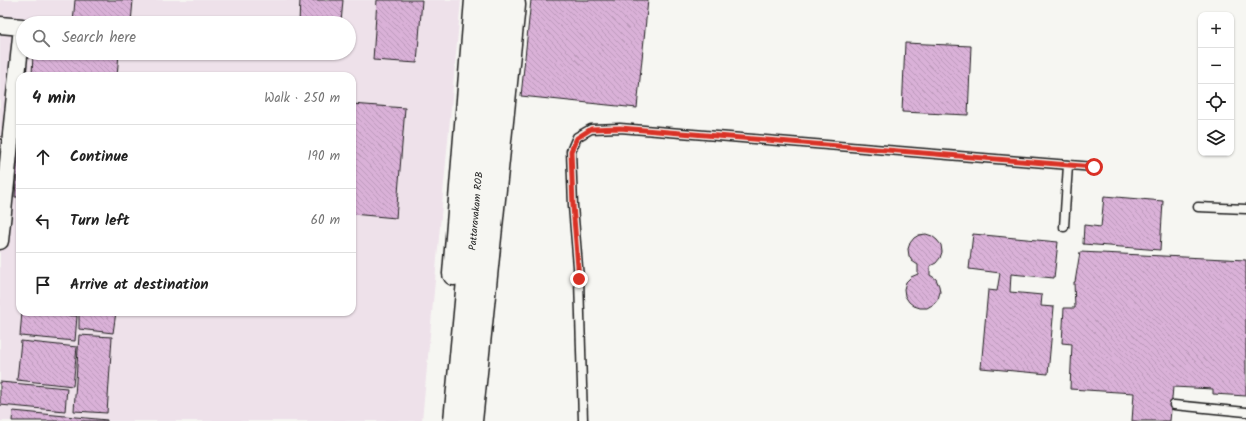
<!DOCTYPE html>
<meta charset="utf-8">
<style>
:root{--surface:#fff;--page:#f6f6f6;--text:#222;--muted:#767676;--line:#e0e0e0}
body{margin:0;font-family:Kalam,sans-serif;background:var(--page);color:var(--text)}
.controls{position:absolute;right:12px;top:12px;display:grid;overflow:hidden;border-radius:8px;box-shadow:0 1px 3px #0004}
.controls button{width:36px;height:36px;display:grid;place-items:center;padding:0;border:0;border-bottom:1px solid var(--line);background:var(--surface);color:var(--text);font:20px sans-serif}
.stop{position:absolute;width:12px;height:12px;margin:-9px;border:3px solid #d93025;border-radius:50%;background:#fff}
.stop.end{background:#d93025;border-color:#fff;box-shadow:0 1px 4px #0008}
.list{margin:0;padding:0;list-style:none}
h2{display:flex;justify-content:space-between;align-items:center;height:52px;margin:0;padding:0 16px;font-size:17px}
h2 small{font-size:13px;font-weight:400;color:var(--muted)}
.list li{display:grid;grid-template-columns:26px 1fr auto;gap:12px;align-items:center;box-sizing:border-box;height:64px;padding:0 16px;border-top:1px solid var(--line)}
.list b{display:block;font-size:15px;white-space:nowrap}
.list em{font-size:13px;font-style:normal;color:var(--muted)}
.icon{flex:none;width:22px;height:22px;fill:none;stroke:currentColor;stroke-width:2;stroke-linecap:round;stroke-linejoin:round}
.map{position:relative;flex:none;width:1246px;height:421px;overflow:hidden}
.search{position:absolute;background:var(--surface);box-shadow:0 1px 3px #0004;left:16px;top:16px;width:340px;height:44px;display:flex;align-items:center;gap:10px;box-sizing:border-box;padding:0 14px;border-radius:22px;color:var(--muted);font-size:15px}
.panel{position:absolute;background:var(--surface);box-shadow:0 1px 3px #0004;left:16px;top:72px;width:340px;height:244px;border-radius:12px}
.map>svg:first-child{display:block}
.built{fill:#eee1ea;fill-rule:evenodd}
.building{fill:url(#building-back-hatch);stroke:#1c1c1c}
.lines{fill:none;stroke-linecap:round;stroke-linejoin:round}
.lane-casing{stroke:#1c1c1c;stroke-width:11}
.street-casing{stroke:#1c1c1c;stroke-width:19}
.secondary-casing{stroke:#1c1c1c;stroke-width:25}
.lane{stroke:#f6f6f2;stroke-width:8}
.street{stroke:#f6f6f2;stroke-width:16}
.secondary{stroke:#f6f6f2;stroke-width:22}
.route{stroke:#d93025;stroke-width:5}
.labels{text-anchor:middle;stroke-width:3.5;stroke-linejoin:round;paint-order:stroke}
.street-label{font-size:10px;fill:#1c1c1c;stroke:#f6f6f2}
</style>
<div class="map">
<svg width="1246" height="421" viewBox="0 0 1246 421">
<defs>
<pattern id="building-back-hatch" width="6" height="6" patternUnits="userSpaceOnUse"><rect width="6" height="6" fill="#dab1d8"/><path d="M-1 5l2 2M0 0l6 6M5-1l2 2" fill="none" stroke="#ba98b9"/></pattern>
</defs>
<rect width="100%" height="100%" fill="#f6f6f2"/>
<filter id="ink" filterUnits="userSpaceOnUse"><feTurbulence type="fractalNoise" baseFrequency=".025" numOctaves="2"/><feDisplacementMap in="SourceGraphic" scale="8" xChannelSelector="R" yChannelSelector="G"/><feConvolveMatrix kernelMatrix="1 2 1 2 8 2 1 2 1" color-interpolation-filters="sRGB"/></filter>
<g filter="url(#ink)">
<path class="built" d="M0 0H461L422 421H0ZM23 23H349V53H23ZM20 76H352V312H20Z"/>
<g class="building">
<path d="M75 0H133L131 23H73Z"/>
<path d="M300 0H343L341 23H299Z"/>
<path d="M377 0H422L417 63 373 60Z"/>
<path d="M531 0H648L637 108 521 96Z"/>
<path d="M905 43 971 46 968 115 902 112Z"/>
<path d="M33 53H119L117 76H32Z"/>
<path d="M296 53H339L338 56Z"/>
<path d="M352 104 405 108 396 218 352 214Z"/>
<path d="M19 131H20V197H15Z"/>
<path d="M1104 196 1163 201 1160 250 1083 244 1084 225 1101 227Z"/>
<path d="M20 234V268H18Z"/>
<path d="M926 234 932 236 937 240 941 245 942 252 940 258 936 263 930 266V275L936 279 939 286 940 292 938 299 934 304 927 308H920L914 306 909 302 905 296 904 289 906 282 911 277 918 274V265L912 261 909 256 908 249 910 243 914 238 919 235Z"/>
<path d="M973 234 1058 242 1054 278 1011 274 1010 292 1042 295 1041 306 1054 307 1048 374 981 368 988 290 997 291 1000 273 969 269Z"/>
<path d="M1080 252 1246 260V396L1213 394V389L1173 387 1170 421H1132L1134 393 1070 389 1072 344 1062 343 1064 308H1075L1074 282H1075Z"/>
<path d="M22 312 77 316 75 341 20 336Z"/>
<path d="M79 312H116L113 333 79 329Z"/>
<path d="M79 335 112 337 107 413 74 411Z"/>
<path d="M21 341 77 347 73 386 17 380Z"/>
<path d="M0 382 67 388 65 411 0 405Z"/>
<path d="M13 411 107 420V421H12Z"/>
</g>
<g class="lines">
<defs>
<g id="lane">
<path d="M1198 207 1246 209"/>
<path d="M1064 227 1068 165"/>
<path d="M1174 405 1246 412"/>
<path d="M583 421 579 279 573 206 571 151 577 137 591 129 620 128 1094 167"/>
</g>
<path id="street" d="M0 25 22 27 0 241"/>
<g id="secondary">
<path d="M454 274 476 0"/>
<path d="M455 421 494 0"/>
<path d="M471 421 514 5 513 0"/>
</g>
</defs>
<use href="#lane" class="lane-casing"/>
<use href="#street" class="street-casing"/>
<use href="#secondary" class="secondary-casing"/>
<use href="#lane" class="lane"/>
<use href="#street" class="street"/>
<use href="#secondary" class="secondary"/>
</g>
</g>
<g class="lines" filter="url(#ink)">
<path class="route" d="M579 279 573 206 571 151 577 138 591 129 620 128 1094 167"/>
</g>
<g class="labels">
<g class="street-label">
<text transform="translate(475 211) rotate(-85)" y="4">Pattaravakam ROB</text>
</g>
</g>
</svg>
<div class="controls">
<button>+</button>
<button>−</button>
<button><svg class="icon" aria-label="locate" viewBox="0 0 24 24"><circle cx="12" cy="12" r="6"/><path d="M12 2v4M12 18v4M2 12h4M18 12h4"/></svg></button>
<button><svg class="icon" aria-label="layers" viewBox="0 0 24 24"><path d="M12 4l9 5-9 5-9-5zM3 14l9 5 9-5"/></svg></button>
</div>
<div class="stop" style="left:1094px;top:167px"></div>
<div class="stop end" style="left:579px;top:279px"></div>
<div class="search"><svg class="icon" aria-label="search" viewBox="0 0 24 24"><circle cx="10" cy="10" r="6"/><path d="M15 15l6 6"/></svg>Search here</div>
<section class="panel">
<h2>4 min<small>Walk · 250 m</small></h2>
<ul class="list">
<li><svg class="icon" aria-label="ahead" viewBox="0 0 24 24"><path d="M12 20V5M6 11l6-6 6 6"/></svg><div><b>Continue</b></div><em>190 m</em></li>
<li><svg class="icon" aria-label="left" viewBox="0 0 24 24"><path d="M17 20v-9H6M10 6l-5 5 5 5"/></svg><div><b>Turn left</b></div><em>60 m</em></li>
<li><svg class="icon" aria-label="arrive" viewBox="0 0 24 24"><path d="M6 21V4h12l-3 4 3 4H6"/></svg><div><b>Arrive at destination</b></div></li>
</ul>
</section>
</div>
